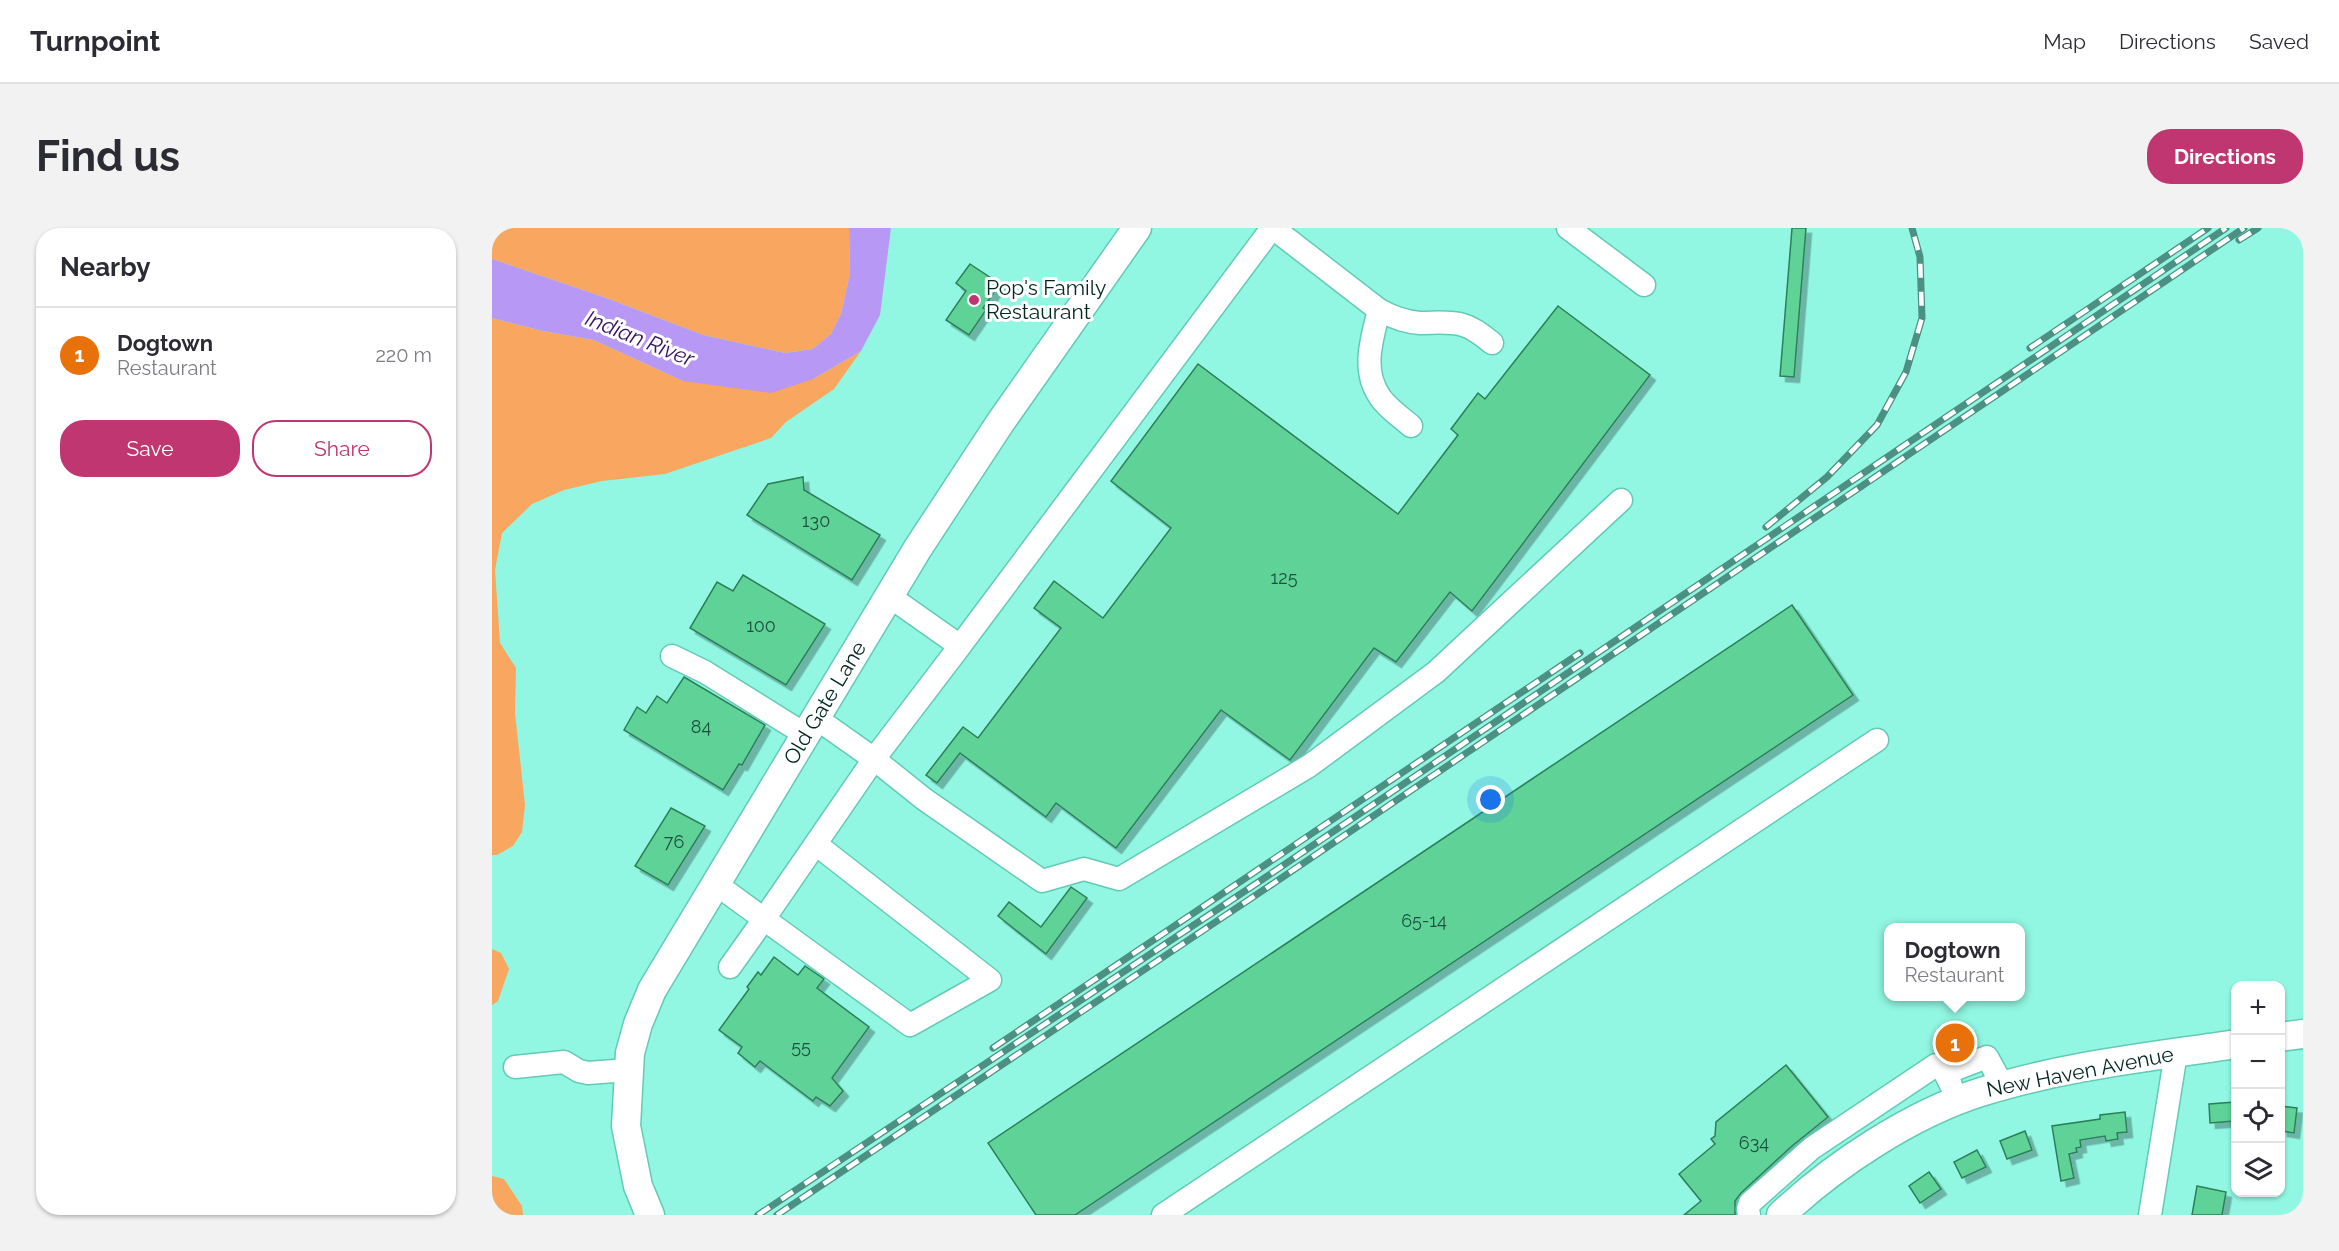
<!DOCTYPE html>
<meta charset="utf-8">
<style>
:root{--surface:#fff;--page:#f2f2f3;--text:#2b2b33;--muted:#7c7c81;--line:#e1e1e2;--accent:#bf3670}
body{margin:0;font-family:Raleway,sans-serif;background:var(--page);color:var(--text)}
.controls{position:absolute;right:18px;bottom:18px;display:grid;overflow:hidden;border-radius:12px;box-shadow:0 2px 4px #0004}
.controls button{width:54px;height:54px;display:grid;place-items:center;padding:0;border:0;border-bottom:2px solid var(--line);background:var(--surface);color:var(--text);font:30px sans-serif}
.you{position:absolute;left:999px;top:572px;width:21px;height:21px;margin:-15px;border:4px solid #fff;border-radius:50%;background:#1a73e8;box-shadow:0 0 0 9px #1a73e833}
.badge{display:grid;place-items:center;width:39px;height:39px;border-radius:50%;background:var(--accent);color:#fff;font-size:20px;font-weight:700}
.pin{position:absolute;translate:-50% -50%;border:3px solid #fff;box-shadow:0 2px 6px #0006}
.popup{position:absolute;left:1392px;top:695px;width:141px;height:78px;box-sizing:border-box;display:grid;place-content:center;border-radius:12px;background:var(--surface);filter:drop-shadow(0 2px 4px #0005);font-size:20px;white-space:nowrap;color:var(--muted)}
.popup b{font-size:22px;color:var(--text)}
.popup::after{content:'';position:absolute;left:50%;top:100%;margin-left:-12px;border:12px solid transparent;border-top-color:var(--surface)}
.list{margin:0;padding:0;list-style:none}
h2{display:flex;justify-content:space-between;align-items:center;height:78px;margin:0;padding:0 24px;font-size:26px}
h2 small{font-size:20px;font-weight:400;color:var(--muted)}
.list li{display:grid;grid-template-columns:39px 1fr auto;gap:18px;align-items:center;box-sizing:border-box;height:96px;padding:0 24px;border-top:2px solid var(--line)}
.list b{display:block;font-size:22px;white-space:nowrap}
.list p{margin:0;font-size:20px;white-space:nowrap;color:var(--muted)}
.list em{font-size:20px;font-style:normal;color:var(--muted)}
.actions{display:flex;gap:12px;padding:18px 24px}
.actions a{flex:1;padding:14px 0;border:2px solid var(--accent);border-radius:24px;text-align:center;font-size:21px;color:var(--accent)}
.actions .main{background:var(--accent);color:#fff}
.icon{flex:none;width:33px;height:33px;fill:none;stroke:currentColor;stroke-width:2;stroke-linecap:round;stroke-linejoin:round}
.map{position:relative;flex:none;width:1811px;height:987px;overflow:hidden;border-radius:24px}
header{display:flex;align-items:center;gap:36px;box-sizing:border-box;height:84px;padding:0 30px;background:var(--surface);border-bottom:2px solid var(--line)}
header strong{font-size:28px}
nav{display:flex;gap:33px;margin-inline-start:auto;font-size:21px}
.intro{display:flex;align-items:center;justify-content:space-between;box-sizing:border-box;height:144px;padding:0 36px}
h1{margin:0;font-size:42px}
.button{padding:15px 27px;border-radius:24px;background:var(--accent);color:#fff;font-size:21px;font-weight:700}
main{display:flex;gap:36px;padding:0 36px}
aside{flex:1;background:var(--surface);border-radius:24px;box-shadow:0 2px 4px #0004}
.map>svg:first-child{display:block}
.green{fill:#f9a660}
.water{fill:#b898f5}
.building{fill:#5fd298;stroke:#2d7f58;stroke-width:1.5;filter:url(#shadow)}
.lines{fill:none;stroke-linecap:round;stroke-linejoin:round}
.minor-casing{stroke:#63cab6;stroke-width:25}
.major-casing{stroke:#63cab6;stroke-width:31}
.minor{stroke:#fff;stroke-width:22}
.major{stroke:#fff;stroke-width:28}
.rail-casing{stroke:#4c9083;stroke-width:7}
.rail{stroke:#fff;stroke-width:4.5;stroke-dasharray:14;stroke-linecap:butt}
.poi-dot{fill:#bf3670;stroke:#fff;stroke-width:2}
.labels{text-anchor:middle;stroke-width:6;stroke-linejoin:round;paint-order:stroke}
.number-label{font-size:18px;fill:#1b513e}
.poi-label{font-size:21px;fill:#042620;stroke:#fff;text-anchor:start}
.street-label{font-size:21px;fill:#042620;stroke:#fff}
.water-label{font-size:22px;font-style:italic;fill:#381364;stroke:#fff}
</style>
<header>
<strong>Turnpoint</strong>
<nav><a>Map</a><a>Directions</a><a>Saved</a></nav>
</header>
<div class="intro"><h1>Find us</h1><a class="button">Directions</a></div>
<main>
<aside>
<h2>Nearby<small></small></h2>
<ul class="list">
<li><span class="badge" style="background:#e8710a">1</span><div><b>Dogtown</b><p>Restaurant</p></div><em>220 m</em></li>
</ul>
<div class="actions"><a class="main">Save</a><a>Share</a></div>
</aside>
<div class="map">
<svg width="1811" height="987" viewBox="0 0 1811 987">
<defs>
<filter id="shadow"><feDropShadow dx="5.5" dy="5.5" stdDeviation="0" flood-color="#0004"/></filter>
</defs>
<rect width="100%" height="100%" fill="#91f7e2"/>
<g class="green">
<path d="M0 0H357L358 46 349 86 339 106 321 121 293 125 211 107 117 71 0 31Z"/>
<path d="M0 90 51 103 102 112 191 153 321 151 369 123 342 161 294 194 279 210 173 246 110 253 72 262 40 276 10 305 3 342 8 415 24 440 23 485 33 577 30 604 21 618 5 627H0Z"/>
<path d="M0 721 9 725 17 741 6 773 0 777Z"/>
<path d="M0 948 12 951 30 978 31 987H0Z"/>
</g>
<path class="water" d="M357 0H399L388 87 369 123 321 151 279 165 191 153 102 112 51 103 0 90V31L117 71 211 107 293 125 321 121 339 106 349 86 358 46Z"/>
<g class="building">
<path d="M1300 0H1314L1302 149 1288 148Z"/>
<path d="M478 36 508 56 491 80 494 82 477 107 454 92 474 63 464 55Z"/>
<path d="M1066 78 1158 147 980 383 958 364 904 434 882 420 798 532 729 482 624 620 564 575 554 589 468 525 445 555 434 547 471 499 486 510 569 400 542 380 562 353 611 390 679 300 619 253 706 136 906 286 966 207 959 201 986 165 993 171Z"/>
<path d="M311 249 312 262 388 307 360 352 255 287 276 256Z"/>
<path d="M251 347 333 396 294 457 198 400 225 354 241 363Z"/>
<path d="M1300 377 1361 467 583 987H544L496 915Z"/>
<path d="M192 449 273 497 250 537 247 536 231 562 132 502 145 479 154 485 165 468 175 475Z"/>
<path d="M179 580 213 598 176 657 143 638Z"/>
<path d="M579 659 595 670 554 726 506 688 517 674 549 699Z"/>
<path d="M282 729 306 747 313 738 332 751 325 760 377 799 340 850 351 863 338 878 324 869 321 873 268 833 263 839 246 825 250 819 227 802 257 761 255 759 266 744 269 747Z"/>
<path d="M1469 801 1476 822 1460 828 1456 825 1449 807Z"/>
<path d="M1294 837 1336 889 1300 918 1249 965 1243 973V987H1192L1209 973 1187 946 1223 916 1219 911 1223 908 1224 894Z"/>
<path d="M1743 874V893L1718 895 1717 876Z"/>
<path d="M1788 878 1805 880 1802 905 1790 903Z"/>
<path d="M1633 884 1635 904 1625 905 1626 911 1614 913 1613 908 1588 912 1589 919 1584 920 1585 924 1577 926 1582 950 1569 953 1560 898 1608 891V887Z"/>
<path d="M1533 903 1540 922 1515 931 1508 913Z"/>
<path d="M1485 922 1494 939 1470 950 1462 934Z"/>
<path d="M1437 944 1449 961 1428 975 1417 958Z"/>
<path d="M1705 958 1734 964 1730 987H1700Z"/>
</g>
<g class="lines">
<defs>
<g id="minor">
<path d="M781 0 887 82C900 89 913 94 928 95 943 95 957 93 971 97 982 100 991 108 1000 115"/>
<path d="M1076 0 1152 57"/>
<path d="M887 82C880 111 869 142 888 169 895 180 909 189 919 198"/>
<path d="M397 368 468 418 780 0"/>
<path d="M180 428 213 444 314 507"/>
<path d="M324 490 382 531 468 418"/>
<path d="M224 656 272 691 382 531 432 571 550 653 592 641 627 651 817 538 944 444 1129 272"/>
<path d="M238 739 272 691 418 797 498 752 325 617"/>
<path d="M23 839 72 834 87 843 96 845 136 842"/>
<path d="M1459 857 1453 845 1495 829 1511 858"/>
<path d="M671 987 1385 512"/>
<path d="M1257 987 1256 981 1258 975 1320 920 1444 837H1450L1453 845"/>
<path d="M1658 987 1684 825"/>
</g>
<g id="major">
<path d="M1788 809 1811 806"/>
<path d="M158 987 146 958 134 898 138 825 146 796 160 762 426 320 508 195 645 0"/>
<path d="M1289 987C1342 937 1419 886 1489 864 1571 838 1659 829 1744 816"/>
</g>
</defs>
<use href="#minor" class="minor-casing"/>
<use href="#major" class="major-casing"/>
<use href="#minor" class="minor"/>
<use href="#major" class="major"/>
<defs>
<g id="rail">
<path d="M1747 12 1766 0"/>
<path d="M1538 120 1716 0"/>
<path d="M1274 299 1335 249 1385 197 1414 144 1430 90 1428 29 1420 0"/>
<path d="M501 820 1088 425"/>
<path d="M266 987 774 649 1734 0"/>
<path d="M285 987 779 657 1752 0"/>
</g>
</defs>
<use href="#rail" class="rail-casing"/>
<use href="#rail" class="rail"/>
</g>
<circle class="poi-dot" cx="482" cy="72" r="6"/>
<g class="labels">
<g class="number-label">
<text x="324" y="299">130</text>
<text x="792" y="356">125</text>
<text x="269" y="404">100</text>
<text x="209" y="505">84</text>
<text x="182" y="620">76</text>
<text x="932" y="699">65-14</text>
<text x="309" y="825">55</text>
<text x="1262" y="921">634</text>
</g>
<g class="poi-label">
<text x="494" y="67">Pop's Family<tspan x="494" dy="24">Restaurant</tspan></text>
</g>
<g class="street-label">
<text transform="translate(333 475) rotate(-59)" y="7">Old Gate Lane</text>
<text transform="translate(1588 844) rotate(-11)" y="7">New Haven Avenue</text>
</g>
<g class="water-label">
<text transform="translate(148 110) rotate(22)" y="8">Indian River</text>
</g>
</g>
</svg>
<div class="controls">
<button>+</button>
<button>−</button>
<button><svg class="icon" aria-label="locate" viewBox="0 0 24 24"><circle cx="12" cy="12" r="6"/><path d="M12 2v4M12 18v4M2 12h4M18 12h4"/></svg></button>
<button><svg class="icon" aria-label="layers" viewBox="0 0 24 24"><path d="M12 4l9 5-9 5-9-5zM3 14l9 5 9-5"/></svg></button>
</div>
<div class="you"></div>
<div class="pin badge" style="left:1463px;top:815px;background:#e8710a">1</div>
<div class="popup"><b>Dogtown</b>Restaurant</div>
</div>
</main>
